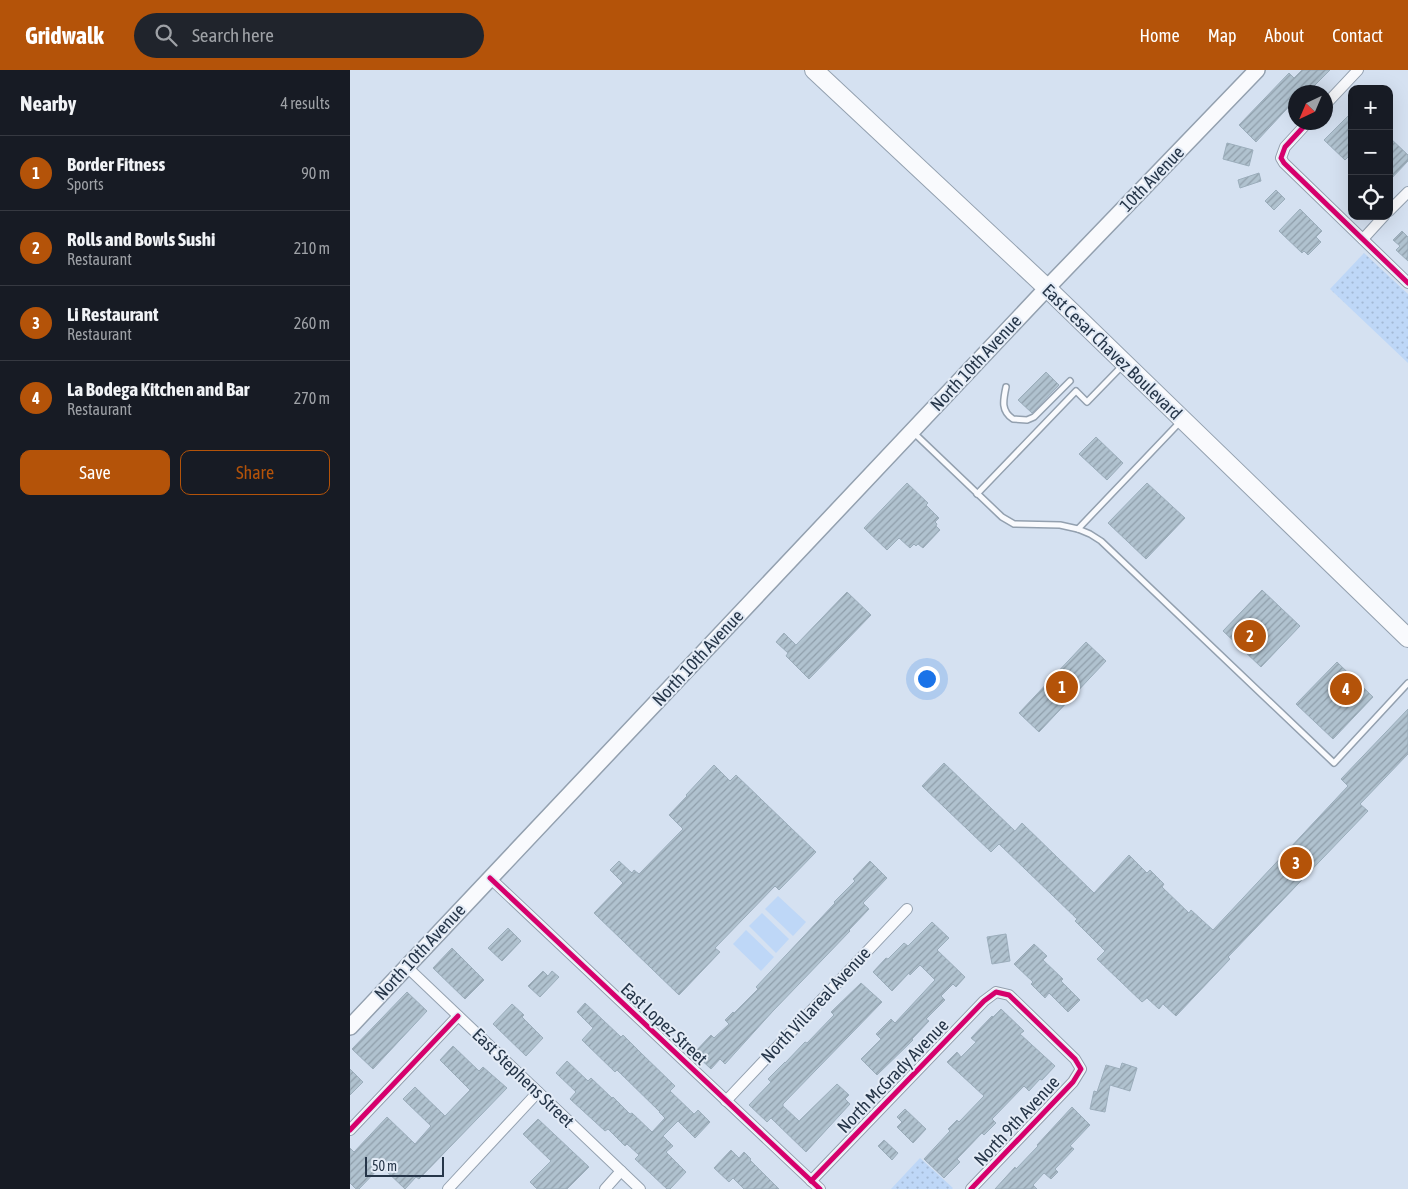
<!DOCTYPE html>
<meta charset="utf-8">
<style>
:root{--surface:#171b24;--page:#20242c;--text:#f1f3f6;--muted:#9ea1a6;--line:#363941;--accent:#b45309}
body{margin:0;font-family:"Asap Condensed",sans-serif;background:var(--page);color:var(--text)}
.controls{position:absolute;right:15px;top:15px;display:grid;overflow:hidden;border-radius:10px;box-shadow:0 5px 20px #0002}
.controls button{width:45px;height:45px;display:grid;place-items:center;padding:0;border:0;border-bottom:1px solid var(--line);background:var(--surface);color:var(--text);font:25px sans-serif}
.compass{position:absolute;left:938px;top:15px;width:45px;height:45px;border-radius:50%;background:var(--surface);box-shadow:0 5px 20px #0002;rotate:224deg}
.scale{position:absolute;left:15px;bottom:12px;width:79px;box-sizing:border-box;padding-left:5px;border:2px solid #263649;border-top:0;font-size:14px;line-height:18px;white-space:nowrap;color:#263649;-webkit-text-stroke:4px #e3ebf6;paint-order:stroke}
.you{position:absolute;left:576px;top:608px;width:18px;height:18px;margin:-12px;border:4px solid #fff;border-radius:50%;background:#1a73e8;box-shadow:0 0 0 8px #1a73e833}
.badge{display:grid;place-items:center;width:32px;height:32px;border-radius:50%;background:var(--accent);color:#fff;font-size:16px;font-weight:700}
.pin{position:absolute;translate:-50% -50%;border:2px solid #fff;box-shadow:0 1px 5px #0006}
.list{margin:0;padding:0;list-style:none}
h2{display:flex;justify-content:space-between;align-items:center;height:65px;margin:0;padding:0 20px;font-size:21px}
h2 small{font-size:16px;font-weight:400;color:var(--muted)}
.list li{display:grid;grid-template-columns:32px 1fr auto;gap:15px;align-items:center;box-sizing:border-box;height:75px;padding:0 20px;border-top:1px solid var(--line)}
.list b{display:block;font-size:19px;white-space:nowrap}
.list p{margin:0;font-size:16px;white-space:nowrap;color:var(--muted)}
.list em{font-size:16px;font-style:normal;color:var(--muted)}
.actions{display:flex;gap:10px;padding:15px 20px}
.actions a{flex:1;padding:11px 0;border:1px solid var(--accent);border-radius:10px;text-align:center;font-size:18px;color:var(--accent)}
.actions .main{background:var(--accent);color:#fff}
.icon{flex:none;width:28px;height:28px;fill:none;stroke:currentColor;stroke-width:2;stroke-linecap:round;stroke-linejoin:round}
.map{position:relative;flex:none;width:1058px;height:1119px;overflow:hidden}
header{display:flex;align-items:center;gap:30px;box-sizing:border-box;height:70px;padding:0 25px;background:var(--accent);color:#fff}
header strong{font-size:24px}
nav{display:flex;gap:28px;margin-inline-start:auto;font-size:18px}
.search{width:350px;height:45px;background:var(--page);display:flex;align-items:center;gap:12px;box-sizing:border-box;padding:0 18px;border-radius:28px;color:var(--muted);font-size:19px}
main{display:flex}
aside{flex:1;background:var(--surface)}
.map>svg:first-child{display:block}
.grass{fill:url(#grass-dots)}
.pitch{fill:#bed7f7}
.building{fill:url(#building-hatch);stroke:#9badbb}
.lines{fill:none;stroke-linecap:round;stroke-linejoin:round}
.service-casing{stroke:#93a0af;stroke-width:8}
.minor-casing{stroke:#93a0af;stroke-width:12}
.secondary-casing{stroke:#93a0af;stroke-width:18}
.trunk-casing{stroke:#93a0af;stroke-width:20}
.service{stroke:#f9fafd;stroke-width:5}
.minor{stroke:#f9fafd;stroke-width:10}
.secondary{stroke:#f9fafd;stroke-width:15}
.trunk{stroke:#f9fafd;stroke-width:18}
.cycleway-casing{stroke:#e3ebf6;stroke-width:8}
.cycleway{stroke:#d6006c;stroke-width:5}
.labels{text-anchor:middle;stroke-width:4;stroke-linejoin:round;paint-order:stroke}
.street-label{font-size:18px;fill:#263649;stroke:#e3ebf6}
</style>
<header>
<strong>Gridwalk</strong>
<div class="search"><svg class="icon" aria-label="search" viewBox="0 0 24 24"><circle cx="10" cy="10" r="6"/><path d="M15 15l6 6"/></svg>Search here</div>
<nav><a>Home</a><a>Map</a><a>About</a><a>Contact</a></nav>
</header>
<main>
<aside>
<h2>Nearby<small>4 results</small></h2>
<ul class="list">
<li><span class="badge">1</span><div><b>Border Fitness</b><p>Sports</p></div><em>90 m</em></li>
<li><span class="badge">2</span><div><b>Rolls and Bowls Sushi</b><p>Restaurant</p></div><em>210 m</em></li>
<li><span class="badge">3</span><div><b>Li Restaurant</b><p>Restaurant</p></div><em>260 m</em></li>
<li><span class="badge">4</span><div><b>La Bodega Kitchen and Bar</b><p>Restaurant</p></div><em>270 m</em></li>
</ul>
<div class="actions"><a class="main">Save</a><a>Share</a></div>
</aside>
<div class="map">
<svg width="1058" height="1119" viewBox="0 0 1058 1119">
<defs>
<pattern id="grass-dots" width="8" height="8" patternUnits="userSpaceOnUse" patternTransform="scale(1.25)"><rect width="8" height="8" fill="#bed7f7"/><path d="M2 2h.1M6 6h.1" fill="none" stroke="#a3b9d5" stroke-width="1.8" stroke-linecap="round"/></pattern>
<pattern id="building-hatch" width="6" height="6" patternUnits="userSpaceOnUse" patternTransform="scale(1.25)"><rect width="6" height="6" fill="#b0c2cf"/><path d="M-1 1l2-2M0 6l6-6M5 7l2-2" fill="none" stroke="#8f9eaa"/></pattern>
</defs>
<rect width="100%" height="100%" fill="#d5e1f1"/>
<g class="grass">
<path d="M1014 183 1058 224V293L980 219Z"/>
<path d="M570 1088 603 1118 602 1119H541Z"/>
</g>
<g class="pitch">
<path d="M428 826 456 852 443 866 415 839Z"/>
<path d="M412 843 439 869 426 883 399 856Z"/>
<path d="M396 860 424 887 411 901 383 874Z"/>
</g>
<g class="building">
<path d="M952 0H980L958 22H946V29L906 72 889 55 939 3 944 8Z"/>
<path d="M1002 42V83L995 90 974 70Z"/>
<path d="M1039 67 1058 85V91L1039 111Z"/>
<path d="M877 73 903 80 899 96 873 89Z"/>
<path d="M909 103 911 111 890 118 888 110Z"/>
<path d="M926 120 935 129 924 140 915 131Z"/>
<path d="M950 139 972 161 966 167 971 172 958 185 954 181 952 183 929 161Z"/>
<path d="M1052 161 1058 167V191L1046 180 1050 176 1043 170Z"/>
<path d="M696 302 709 315 682 343 668 330Z"/>
<path d="M746 367 773 393 757 410 729 384Z"/>
<path d="M557 413 578 433 576 435 589 448 585 452 587 454 586 456 590 460 573 478 568 474 566 476 564 474 560 478 549 468 537 480 514 458Z"/>
<path d="M797 413 835 448 796 489 758 453Z"/>
<path d="M912 520 950 556 911 597 873 561Z"/>
<path d="M497 522 521 545 459 609 436 586 438 583 426 572 434 563 446 575Z"/>
<path d="M736 572 756 591 689 662 669 643Z"/>
<path d="M987 592 1023 627 983 669 946 634Z"/>
<path d="M1058 639V684L1010 734 1018 741 878 887 880 889 826 946 813 934 809 939 797 928 792 932 747 889 755 881 725 851 727 849 649 774 641 782 572 716 594 693 665 761 672 753 744 823 779 785 797 803 800 800 814 814 812 817 839 843 841 840 863 860 998 716 991 709Z"/>
<path d="M364 695 380 711 386 705 466 782 429 820 425 816 365 878 370 882 329 925 244 843 273 813 260 800 269 791 282 803 284 800 289 804 333 759 319 745 337 726 336 725Z"/>
<path d="M520 791 537 808 513 833 519 839 499 860 500 861 423 941 375 994 370 989 361 999 344 983 361 965 364 968 379 954 375 950 383 942 384 943 408 919 406 917 485 833 484 832 505 811 503 809Z"/>
<path d="M582 852 599 868 587 880 615 907 606 917 603 914 591 926 595 930 576 949 579 951 562 969 563 970 527 1005 511 989 531 969 526 964 541 949 545 953 585 910 570 895 560 905 559 903 542 921 523 902 536 888 538 889 554 873 558 876Z"/>
<path d="M158 858 171 871 152 891 138 878Z"/>
<path d="M656 864 660 891 642 894 637 867Z"/>
<path d="M684 874 697 886 693 890 713 909 711 911 730 930 718 942 699 923 695 928 681 914 683 912 664 894Z"/>
<path d="M102 878 134 910 115 929 83 898Z"/>
<path d="M193 901 198 906 202 901 209 907 190 927 178 916Z"/>
<path d="M511 913 532 932 433 1034V1036L449 1051 487 1014 499 1025 495 1029 500 1034 456 1082 421 1048 417 1052 399 1035 421 1012 418 1009 435 992V993L455 972 457 973 484 945 481 942Z"/>
<path d="M57 922 77 941 23 999 2 979Z"/>
<path d="M235 933 271 967 273 965 291 983 325 1016 320 1021 344 1044 348 1040 360 1052 345 1068 328 1051 313 1066 323 1076 316 1082 336 1102 320 1119H317L285 1089 289 1085 277 1074 275 1076 258 1059 255 1061 220 1029 226 1022 206 1003 217 991 238 1011 241 1008 262 1028 263 1027 280 1044 282 1043 302 1062 315 1048 309 1042H310L267 1000 265 1002 232 970 243 958 227 942Z"/>
<path d="M162 934 174 945 172 947 193 968 176 986 143 954Z"/>
<path d="M651 939 674 961 670 964 705 996 692 1010 690 1009 679 1021 674 1016 642 1049 646 1053 634 1065 632 1063 607 1089 610 1092 594 1108 574 1089 600 1061 598 1059 607 1050 609 1052 634 1026 597 992 607 982 611 987 626 972 621 968 642 946 643 947Z"/>
<path d="M103 976 129 1001 133 997 157 1018 69 1109 66 1107 55 1119 31 1096 9 1119H6L0 1113V1078L4 1082 37 1047 65 1074 81 1056 53 1029 65 1017 95 1046 120 1020 90 990Z"/>
<path d="M772 993 787 998 780 1021 760 1015 755 1042 740 1039 744 1021 747 1022 756 995 770 999Z"/>
<path d="M0 999 13 1012 0 1025Z"/>
<path d="M722 1037 740 1055 720 1076 724 1079 705 1099 708 1102 701 1109 694 1103 683 1115 687 1119H645L665 1097 666 1099 688 1076 687 1075Z"/>
<path d="M555 1039 576 1059 563 1073 547 1057 552 1052 547 1047Z"/>
<path d="M188 1049 239 1097 217 1119H187L180 1112 201 1091 173 1064Z"/>
<path d="M534 1070 548 1083 542 1090 528 1076Z"/>
<path d="M381 1080 389 1088 394 1082 401 1089 400 1090 429 1119H394L383 1108 379 1112 364 1098Z"/>
</g>
<g class="lines">
<defs>
<g id="service">
<path d="M656 317C653 331 651 341 663 349L677 350 684 347 720 311"/>
<path d="M563 362 652 447 664 454 710 455 728 459 740 464 751 471 984 693 1058 613"/>
<path d="M627 424 726 321 737 332 773 295"/>
<path d="M728 459 830 352"/>
</g>
<g id="minor">
<path d="M976 34 1008 0"/>
<path d="M958 52 935 77 931 88 934 93 1058 213"/>
<path d="M1039 141 1058 122"/>
<path d="M1013 169 1034 146"/>
<path d="M140 808 470 1119"/>
<path d="M57 897 290 1119"/>
<path d="M376 1031 557 839"/>
<path d="M0 1060 108 946"/>
<path d="M461 1111 634 931 646 922 659 925 725 989 731 999 723 1012 621 1119"/>
<path d="M98 1119 188 1022"/>
<path d="M255 1119 271 1101"/>
</g>
<path id="secondary" d="M0 957 697 218 907 0"/>
<path id="trunk" d="M464 0 697 218 1058 568"/>
</defs>
<use href="#service" class="service-casing"/>
<use href="#minor" class="minor-casing"/>
<use href="#secondary" class="secondary-casing"/>
<use href="#trunk" class="trunk-casing"/>
<use href="#service" class="service"/>
<use href="#minor" class="minor"/>
<use href="#secondary" class="secondary"/>
<use href="#trunk" class="trunk"/>
<defs>
<g id="cycleway">
<path d="M958 52 935 77 931 88 934 93 1058 213"/>
<path d="M140 808 470 1119"/>
<path d="M0 1060 108 946"/>
<path d="M461 1111 634 931 646 922 659 925 725 989 731 999 723 1012 621 1119"/>
</g>
</defs>
<use href="#cycleway" class="cycleway-casing"/>
<use href="#cycleway" class="cycleway"/>
</g>
<g class="labels">
<g class="street-label">
<text transform="translate(802 109) rotate(-46)" y="6">10th Avenue</text>
<text transform="translate(762 282) rotate(44)" y="6">East Cesar Chavez Boulevard</text>
<text transform="translate(626 293) rotate(-47)" y="6">North 10th Avenue</text>
<text transform="translate(348 588) rotate(-47)" y="6">North 10th Avenue</text>
<text transform="translate(70 882) rotate(-47)" y="6">North 10th Avenue</text>
<text transform="translate(466 935) rotate(-47)" y="6">North Villareal Avenue</text>
<text transform="translate(314 954) rotate(43)" y="6">East Lopez Street</text>
<text transform="translate(543 1006) rotate(-46)" y="6">North McGrady Avenue</text>
<text transform="translate(173 1008) rotate(44)" y="6">East Stephens Street</text>
<text transform="translate(667 1051) rotate(-47)" y="6">North 9th Avenue</text>
</g>
</g>
</svg>
<div class="controls">
<button>+</button>
<button>−</button>
<button><svg class="icon" aria-label="locate" viewBox="0 0 24 24"><circle cx="12" cy="12" r="6"/><path d="M12 2v4M12 18v4M2 12h4M18 12h4"/></svg></button>
</div>
<svg class="compass" viewBox="-18 -18 36 36"><path d="M0-13l5 13h-10z" fill="#e53935"/><path d="M0 13l5-13h-10z" fill="#9ea1a6"/></svg>
<div class="scale">50 m</div>
<div class="you"></div>
<div class="pin badge" style="left:712px;top:617px">1</div>
<div class="pin badge" style="left:900px;top:566px">2</div>
<div class="pin badge" style="left:946px;top:793px">3</div>
<div class="pin badge" style="left:996px;top:619px">4</div>
</div>
</main>
